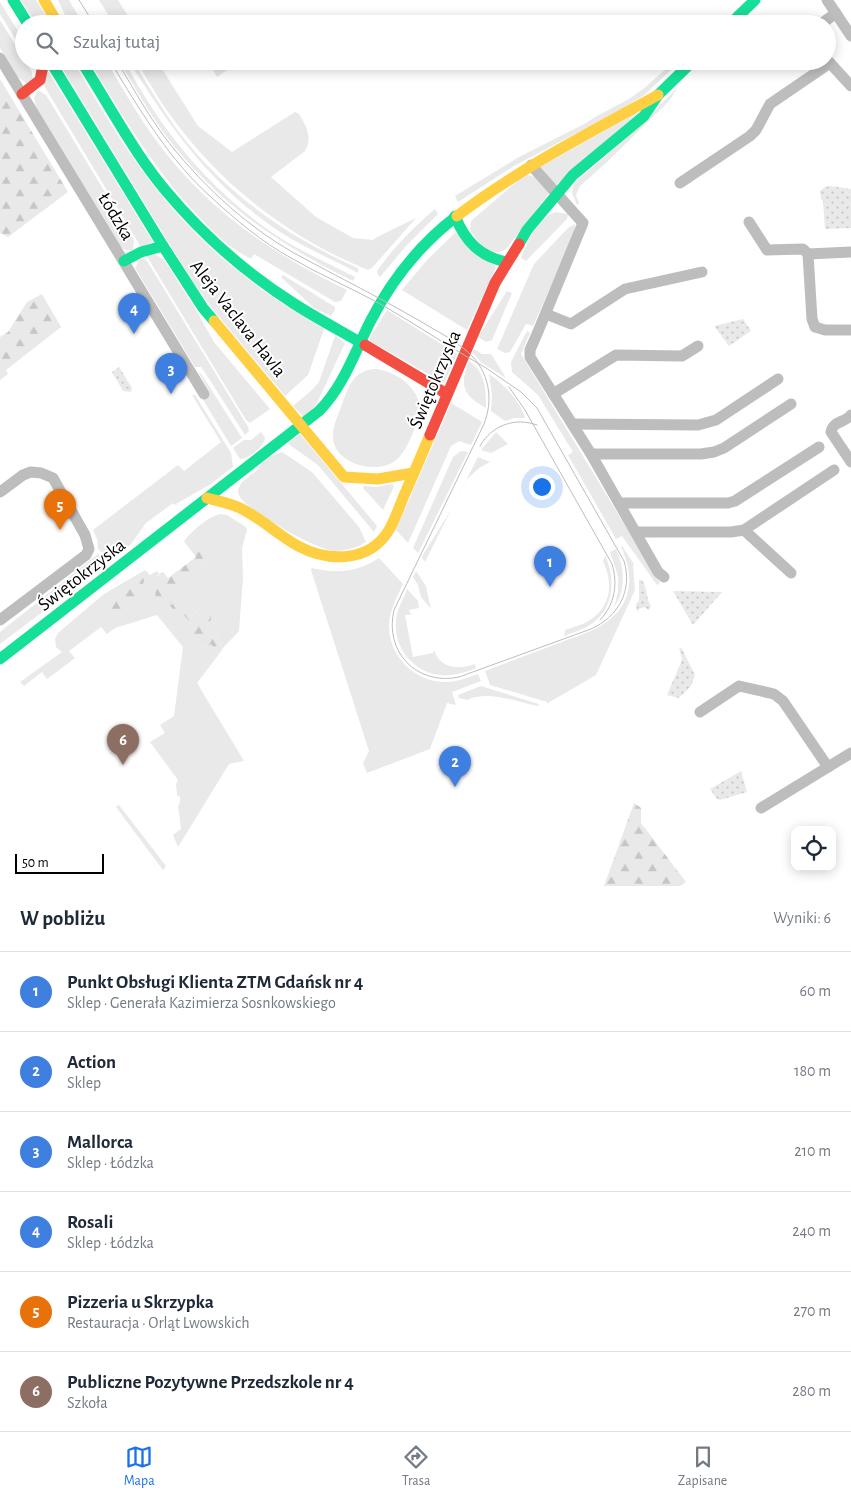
<!DOCTYPE html>
<html lang="pl">
<meta charset="utf-8">
<style>
:root{--surface:#fff;--page:#f2f2f3;--text:#1f2937;--muted:#747a83;--line:#e0e1e3;--accent:#1a73e8}
body{margin:0;font-family:"Alegreya Sans",sans-serif;background:var(--page);color:var(--text)}
.controls{position:absolute;right:15px;bottom:15px;display:grid;overflow:hidden;border-radius:10px;box-shadow:0 2px 12px #0003}
.controls button{width:45px;height:45px;display:grid;place-items:center;padding:0;border:0;border-bottom:1px solid var(--line);background:var(--surface);color:var(--text);font:25px sans-serif}
.scale{position:absolute;left:15px;bottom:12px;width:89px;box-sizing:border-box;padding-left:5px;border:2px solid #000;border-top:0;font-size:14px;line-height:18px;white-space:nowrap;color:#000;-webkit-text-stroke:4px #fff;paint-order:stroke}
.you{position:absolute;left:541px;top:486px;width:18px;height:18px;margin:-12px;border:4px solid #fff;border-radius:50%;background:#1a73e8;box-shadow:0 0 0 8px #1a73e833}
.badge{display:grid;place-items:center;width:32px;height:32px;border-radius:50%;background:var(--accent);color:#fff;font-size:16px;font-weight:700}
.pin{position:absolute;translate:-50% -41px;filter:drop-shadow(0 1px 2px #0008)}
.pin::after{content:'';position:absolute;top:26px;width:18px;height:15px;background:inherit;clip-path:polygon(0 0,100% 0,50% 100%)}
.list{margin:0;padding:0;list-style:none}
h2{display:flex;justify-content:space-between;align-items:center;height:65px;margin:0;padding:0 20px;font-size:21px}
h2 small{font-size:16px;font-weight:400;color:var(--muted)}
.list li{display:grid;grid-template-columns:32px 1fr auto;gap:15px;align-items:center;box-sizing:border-box;height:80px;padding:0 20px;border-top:1px solid var(--line)}
.list b{display:block;font-size:19px;white-space:nowrap}
.list p{margin:0;font-size:16px;white-space:nowrap;color:var(--muted)}
.list em{font-size:16px;font-style:normal;color:var(--muted)}
.icon{flex:none;width:28px;height:28px;fill:none;stroke:currentColor;stroke-width:2;stroke-linecap:round;stroke-linejoin:round}
.map{position:relative;flex:none;width:851px;height:886px;overflow:hidden}
.search{position:absolute;background:var(--surface);box-shadow:0 2px 12px #0003;left:15px;right:15px;top:15px;height:55px;display:flex;align-items:center;gap:12px;box-sizing:border-box;padding:0 18px;border-radius:28px;color:var(--muted);font-size:19px}
.sheet{height:545px;background:var(--surface)}
nav{display:flex;justify-content:space-around;align-items:center;box-sizing:border-box;height:70px;border-top:1px solid var(--line);background:var(--surface);font-size:14px;color:var(--muted)}
nav a{display:grid;justify-items:center;gap:2px}
nav .on{color:var(--accent)}
.map>svg:first-child{display:block}
.green{fill:#e9e9e9}
.forest{fill:url(#forest-firs)}
.park{fill:url(#park-dots)}
.lines{fill:none;stroke-linecap:round;stroke-linejoin:round}
.street{stroke:#bdbdbd;stroke-width:11}
.fast{stroke:#16e098;stroke-width:11}
.slow{stroke:#ffcf43;stroke-width:11}
.jam{stroke:#f24e42;stroke-width:11}
.tram{stroke:#bdbdbd;stroke-width:1}
.labels{text-anchor:middle;stroke-width:4;stroke-linejoin:round;paint-order:stroke}
.street-label{font-size:19px;fill:#000;stroke:#fff}
</style>
<div class="map">
<svg width="851" height="886" viewBox="0 0 851 886">
<defs>
<pattern id="forest-firs" width="22" height="20" patternUnits="userSpaceOnUse" patternTransform="scale(1.25)"><rect width="22" height="20" fill="#e9e9e9"/><path d="M5 1l3.5 6h-7zM16 11l3.5 6h-7z" fill="#c6c6c6"/></pattern>
<pattern id="park-dots" width="8" height="8" patternUnits="userSpaceOnUse" patternTransform="scale(1.25)"><rect width="8" height="8" fill="#e9e9e9"/><path d="M2 2h.1M6 6h.1" fill="none" stroke="#c6c6c6" stroke-width="1.8" stroke-linecap="round"/></pattern>
</defs>
<rect width="100%" height="100%" fill="#fff"/>
<g class="green">
<path d="M21 0H36L51 24H36Z"/>
<path d="M58 0H69L83 24H69Z"/>
<path d="M99 0H118L133 24H114Z"/>
<path d="M0 2 24 41V53L0 14Z"/>
<path d="M0 20 24 59V61H25L32 72 33 81 26 83 18 77 0 48Z"/>
<path d="M58 61H73C94 96 114 132 138 165 169 208 205 247 248 279 272 298 298 313 324 329L308 375 285 396 215 312 192 281Z"/>
<path d="M89 61H106C122 87 137 114 155 139 207 210 269 252 347 290L341 301 335 302 254 254 251 259C231 249 221 239 206 224 157 175 125 119 89 61Z"/>
<path d="M119 61H124C136 82 148 103 162 123 194 168 235 209 282 239 305 253 329 264 353 276L355 277 353 281C277 244 212 199 161 129 146 107 133 84 119 61Z"/>
<path d="M129 61H133C148 85 162 109 178 131 225 193 287 237 358 268V273C332 259 305 248 280 232 212 186 171 130 129 61Z"/>
<path d="M136 61H157L198 126 232 152 295 112 299 114C306 126 313 137 305 151L271 177 316 217 353 238 373 240 377 237 416 218 372 268 368 270C289 238 221 185 171 116 158 99 148 80 136 61Z"/>
<path d="M208 61H241L217 77Z"/>
<path d="M675 61H681L643 96 620 110 514 166 458 202 455 196 519 157 586 123 595 117 629 99 643 89Z"/>
<path d="M46 68 153 242 141 247 43 84Z"/>
<path d="M678 87 669 101 607 162 580 186 576 195 579 203 577 205 572 193 573 185 635 130Z"/>
<path d="M38 90 46 95 134 240 133 250H125L121 247 36 107 34 98Z"/>
<path d="M640 111 556 185 540 167Z"/>
<path d="M528 175 534 177 550 192 507 248C492 261 477 241 470 230L471 221 520 179Z"/>
<path d="M435 209 438 214 406 246 380 277 378 275 377 271C393 248 414 227 435 209Z"/>
<path d="M555 212 568 214 567 219 526 261 521 258C526 243 540 217 555 212Z"/>
<path d="M575 224 574 234 533 326 526 324 510 352 505 353 497 349 534 264 568 228Z"/>
<path d="M456 232 496 267 467 330 402 290 428 259Z"/>
<path d="M155 254 164 260 195 308 214 342 270 409 250 423 246 420 146 255Z"/>
<path d="M140 259H144L147 261 248 427 249 431 245 435 204 371 201 367H195L135 268Z"/>
<path d="M283 275 335 307V310L331 316 314 308 281 277Z"/>
<path d="M507 291 512 293 492 340 486 342 478 337Z"/>
<path d="M387 310 457 354 444 383 370 341 369 339Z"/>
<path d="M527 331 530 333 521 354 660 583 657 585 622 536 616 539 568 455 573 452 538 395 512 372 511 362Z"/>
<path d="M335 336 345 343 317 403 305 418 293 406 312 390 319 382Z"/>
<path d="M474 349 482 354H491L506 378 482 363 472 352Z"/>
<path d="M469 361C485 371 486 390 486 408 463 395 459 386 469 361Z"/>
<path d="M376 369C396 371 420 388 420 410 420 419 415 427 412 435 403 455 396 468 371 467 352 466 331 454 333 433 334 423 339 414 342 404 346 394 349 382 358 375 363 371 370 369 376 369Z"/>
<path d="M198 371 202 375 242 438 231 446 202 398 210 393Z"/>
<path d="M489 374C504 384 520 401 525 418H515L505 421 491 411 492 395Z"/>
<path d="M192 395H195L231 453 233 467 211 484 174 505 173 503 146 523 131 544 111 560 98 549 97 539 93 530 178 465 184 471 221 442Z"/>
<path d="M451 403 482 422 471 445 459 441 451 446 408 543 396 530Z"/>
<path d="M261 432 265 438C264 447 248 459 240 459L233 448 244 440H251Z"/>
<path d="M496 432 508 444 491 453 481 450Z"/>
<path d="M300 434 377 526 374 532 318 465 287 443Z"/>
<path d="M461 451 468 452 418 553 413 548 453 457Z"/>
<path d="M282 452 312 472 359 527 366 542C357 548 344 551 333 551 316 549 248 511 240 497 238 494 238 492 238 489L242 482 257 470 267 457Z"/>
<path d="M478 457 490 462 479 468 466 480 425 562 422 558 423 555 451 510Z"/>
<path d="M392 484 394 486 383 510 363 488 364 486 376 487Z"/>
<path d="M220 514 227 515 246 527 247 530 242 548 243 578 239 631 223 648 216 634 209 629 207 626 210 609 197 610 196 613 192 608 184 615 192 625 191 628 198 635 200 649 212 644 211 650 219 654 197 683 244 761 229 764 178 847 173 835 181 829 178 806 180 802V797L177 795 176 784 178 780 150 742 165 733 160 725 174 716 183 647 157 615 115 628 107 634 101 627 69 651 75 658 47 679 42 672 24 686 20 682 62 652 56 647 55 639 58 633 104 594 145 570 150 575 157 571 159 574 163 572 167 577 157 575 155 595C174 585 191 576 206 562L192 544 189 548 184 541C193 530 206 518 220 514Z"/>
<path d="M622 546 634 564 633 565 635 590 596 675 548 703 547 706V702L490 685 485 671 591 631C629 614 638 583 621 547Z"/>
<path d="M616 549C625 569 626 590 614 608L618 591V576L610 552Z"/>
<path d="M98 554 106 560 105 565 0 644V632Z"/>
<path d="M605 556C616 578 614 607 593 623 585 629 574 632 564 636L565 630C573 627 583 625 590 620 612 606 613 582 603 561Z"/>
<path d="M379 558 403 584C397 597 390 609 389 624 388 655 414 682 445 682 456 682 467 678 478 674L481 681 452 692 456 705 447 703 430 749 367 773 363 763 369 751 311 570 312 568C336 574 358 572 379 558Z"/>
<path d="M416 571 426 586 431 609 421 597 418 585 413 577Z"/>
<path d="M407 589 418 601 419 608 409 610 410 613 413 614 405 615 413 657 433 653 434 650C440 669 459 670 475 664L476 668C469 671 461 674 451 675 420 679 393 652 396 621 397 608 403 601 407 589Z"/>
<path d="M481 686 539 704 538 706C516 702 489 690 467 700L460 698 459 699 458 695Z"/>
<path d="M119 805 166 866 163 870 116 807Z"/>
</g>
<g class="forest">
<path d="M0 79 68 192 8 237 0 233Z"/>
<path d="M42 294 61 327 6 370 8 374 0 380V337L8 332 27 302Z"/>
<path d="M192 544 199 545 206 562 187 578 179 582 181 590 175 594 171 603 164 604 156 601 155 590 149 586 150 578C155 575 165 575 168 578L196 557 189 548Z"/>
<path d="M138 577 144 579C143 588 141 591 134 595L139 605 137 611 114 617 110 612 112 603 123 597 129 590C129 584 130 578 138 577Z"/>
<path d="M189 600 192 608 196 613 197 610 210 608C212 616 212 620 207 626L216 634 223 648 219 654 211 650 212 644 200 649 196 642 198 636 192 638 187 634 192 625 184 615H177L170 605Z"/>
<path d="M634 803 641 808V823L686 882 680 886H604Z"/>
</g>
<g class="park">
<path d="M830 186 851 189V228L825 229 823 201 821 199 820 191 825 187Z"/>
<path d="M743 319 751 331 729 346 714 326Z"/>
<path d="M119 367 132 388 131 392 123 391 112 372Z"/>
<path d="M639 580H642C648 590 646 599 651 606L649 610 644 607 639 609 637 612 636 604 639 601Z"/>
<path d="M673 591 722 592 693 625Z"/>
<path d="M679 647 682 649 695 675 691 686 679 698 667 695 682 660Z"/>
<path d="M741 771 747 792 720 800 717 799 710 789Z"/>
</g>
<g class="lines">
<g class="street">
<path d="M827 0 851 36"/>
<path d="M821 24 836 13"/>
<path d="M0 58 204 394"/>
<path d="M830 63 851 86"/>
<path d="M531 165 583 223 537 334 530 350V357L591 454 658 572 664 577"/>
<path d="M680 183 750 136 756 130 770 104 830 63 827 60"/>
<path d="M749 222 767 250 803 249 808 254 812 319 815 327 825 330H851"/>
<path d="M808 254 851 252"/>
<path d="M546 314 571 324 625 289 702 272"/>
<path d="M553 394 616 355 682 356 698 346"/>
<path d="M851 415C844 423 833 421 831 432L851 462"/>
<path d="M572 424 698 425 716 420 778 379"/>
<path d="M591 454H701L714 452 724 448 791 404"/>
<path d="M0 492 23 475 31 472 41 473 53 478 85 535 89 549 86 555 0 620"/>
<path d="M620 503H728L735 501 819 447"/>
<path d="M744 530 791 573"/>
<path d="M636 532H731L744 530 834 470"/>
<path d="M700 712 739 686 774 694 783 701 828 767"/>
<path d="M761 808 851 753"/>
</g>
<g class="fast">
<path d="M13 0 28 24"/>
<path d="M730 24 755 0"/>
<path d="M50 61 163 246 203 308 214 321"/>
<path d="M81 61C108 103 134 153 166 191 202 234 246 273 293 303 316 318 341 331 365 345"/>
<path d="M455 216C465 241 480 257 507 262"/>
<path d="M519 244 527 230 573 175 644 116 658 95 693 61"/>
<path d="M124 261 141 252 163 246"/>
<path d="M0 659 319 411C343 387 355 352 370 322 391 281 420 244 457 216"/>
</g>
<g class="slow">
<path d="M44 0 58 24"/>
<path d="M457 216C520 168 589 133 658 95"/>
<path d="M214 321 344 477 378 479 413 473"/>
<path d="M207 498C218 501 229 503 240 508 261 518 278 535 298 546 328 562 369 563 389 530 396 518 400 504 406 491 414 473 422 454 430 435"/>
</g>
<g class="jam">
<path d="M22 94 40 80 44 61"/>
<path d="M365 345 447 394"/>
<path d="M430 435 495 283 519 244"/>
</g>
<g class="tram">
<path d="M79 0 94 24"/>
<path d="M110 61C140 110 169 160 212 198 236 220 262 242 291 258 320 275 352 288 382 305 417 325 451 348 486 368L521 392 537 408 624 561C633 591 618 617 591 629L459 677C417 686 384 652 394 610L484 424C493 401 490 376 473 357 459 342 438 332 420 321 379 297 336 276 294 253 243 224 198 181 163 135 146 112 132 86 117 61"/>
<path d="M509 387 525 410 612 564C618 584 615 604 600 620"/>
<path d="M480 446C492 425 515 417 537 425"/>
</g>
</g>
<g class="labels">
<g class="street-label">
<text transform="translate(117 216) rotate(59)" y="7">Łódzka</text>
<text transform="translate(239 318) rotate(52)" y="7">Aleja Vaclava Havla</text>
<text transform="translate(434 379) rotate(-67)" y="7">Świętokrzyska</text>
<text transform="translate(81 574) rotate(-38)" y="7">Świętokrzyska</text>
</g>
</g>
</svg>
<div class="controls">
<button><svg class="icon" aria-label="locate" viewBox="0 0 24 24"><circle cx="12" cy="12" r="6"/><path d="M12 2v4M12 18v4M2 12h4M18 12h4"/></svg></button>
</div>
<div class="scale">50 m</div>
<div class="you"></div>
<div class="pin badge" style="left:550px;top:587px;background:#3f7fe0">1</div>
<div class="pin badge" style="left:455px;top:787px;background:#3f7fe0">2</div>
<div class="pin badge" style="left:171px;top:394px;background:#3f7fe0">3</div>
<div class="pin badge" style="left:134px;top:334px;background:#3f7fe0">4</div>
<div class="pin badge" style="left:60px;top:530px;background:#e8710a">5</div>
<div class="pin badge" style="left:123px;top:765px;background:#8d6e63">6</div>
<div class="search"><svg class="icon" aria-label="search" viewBox="0 0 24 24"><circle cx="10" cy="10" r="6"/><path d="M15 15l6 6"/></svg>Szukaj tutaj</div>
</div>
<section class="sheet">
<h2>W pobliżu<small>Wyniki: 6</small></h2>
<ul class="list">
<li><span class="badge" style="background:#3f7fe0">1</span><div><b>Punkt Obsługi Klienta ZTM Gdańsk nr 4</b><p>Sklep · Generała Kazimierza Sosnkowskiego</p></div><em>60 m</em></li>
<li><span class="badge" style="background:#3f7fe0">2</span><div><b>Action</b><p>Sklep</p></div><em>180 m</em></li>
<li><span class="badge" style="background:#3f7fe0">3</span><div><b>Mallorca</b><p>Sklep · Łódzka</p></div><em>210 m</em></li>
<li><span class="badge" style="background:#3f7fe0">4</span><div><b>Rosali</b><p>Sklep · Łódzka</p></div><em>240 m</em></li>
<li><span class="badge" style="background:#e8710a">5</span><div><b>Pizzeria u Skrzypka</b><p>Restauracja · Orląt Lwowskich</p></div><em>270 m</em></li>
<li><span class="badge" style="background:#8d6e63">6</span><div><b>Publiczne Pozytywne Przedszkole nr 4</b><p>Szkoła</p></div><em>280 m</em></li>
</ul>
</section>
<nav>
<a class="on"><svg class="icon" aria-label="map" viewBox="0 0 24 24"><path d="M3 6l6-2 6 2 6-2v14l-6 2-6-2-6 2zM9 4v14M15 6v14"/></svg>Mapa</a>
<a><svg class="icon" aria-label="directions" viewBox="0 0 24 24"><path d="M12 3l9 9-9 9-9-9zM9 14v-3h6M13 9l2 2-2 2"/></svg>Trasa</a>
<a><svg class="icon" aria-label="saved" viewBox="0 0 24 24"><path d="M7 4h10v16l-5-4-5 4z"/></svg>Zapisane</a>
</nav>
